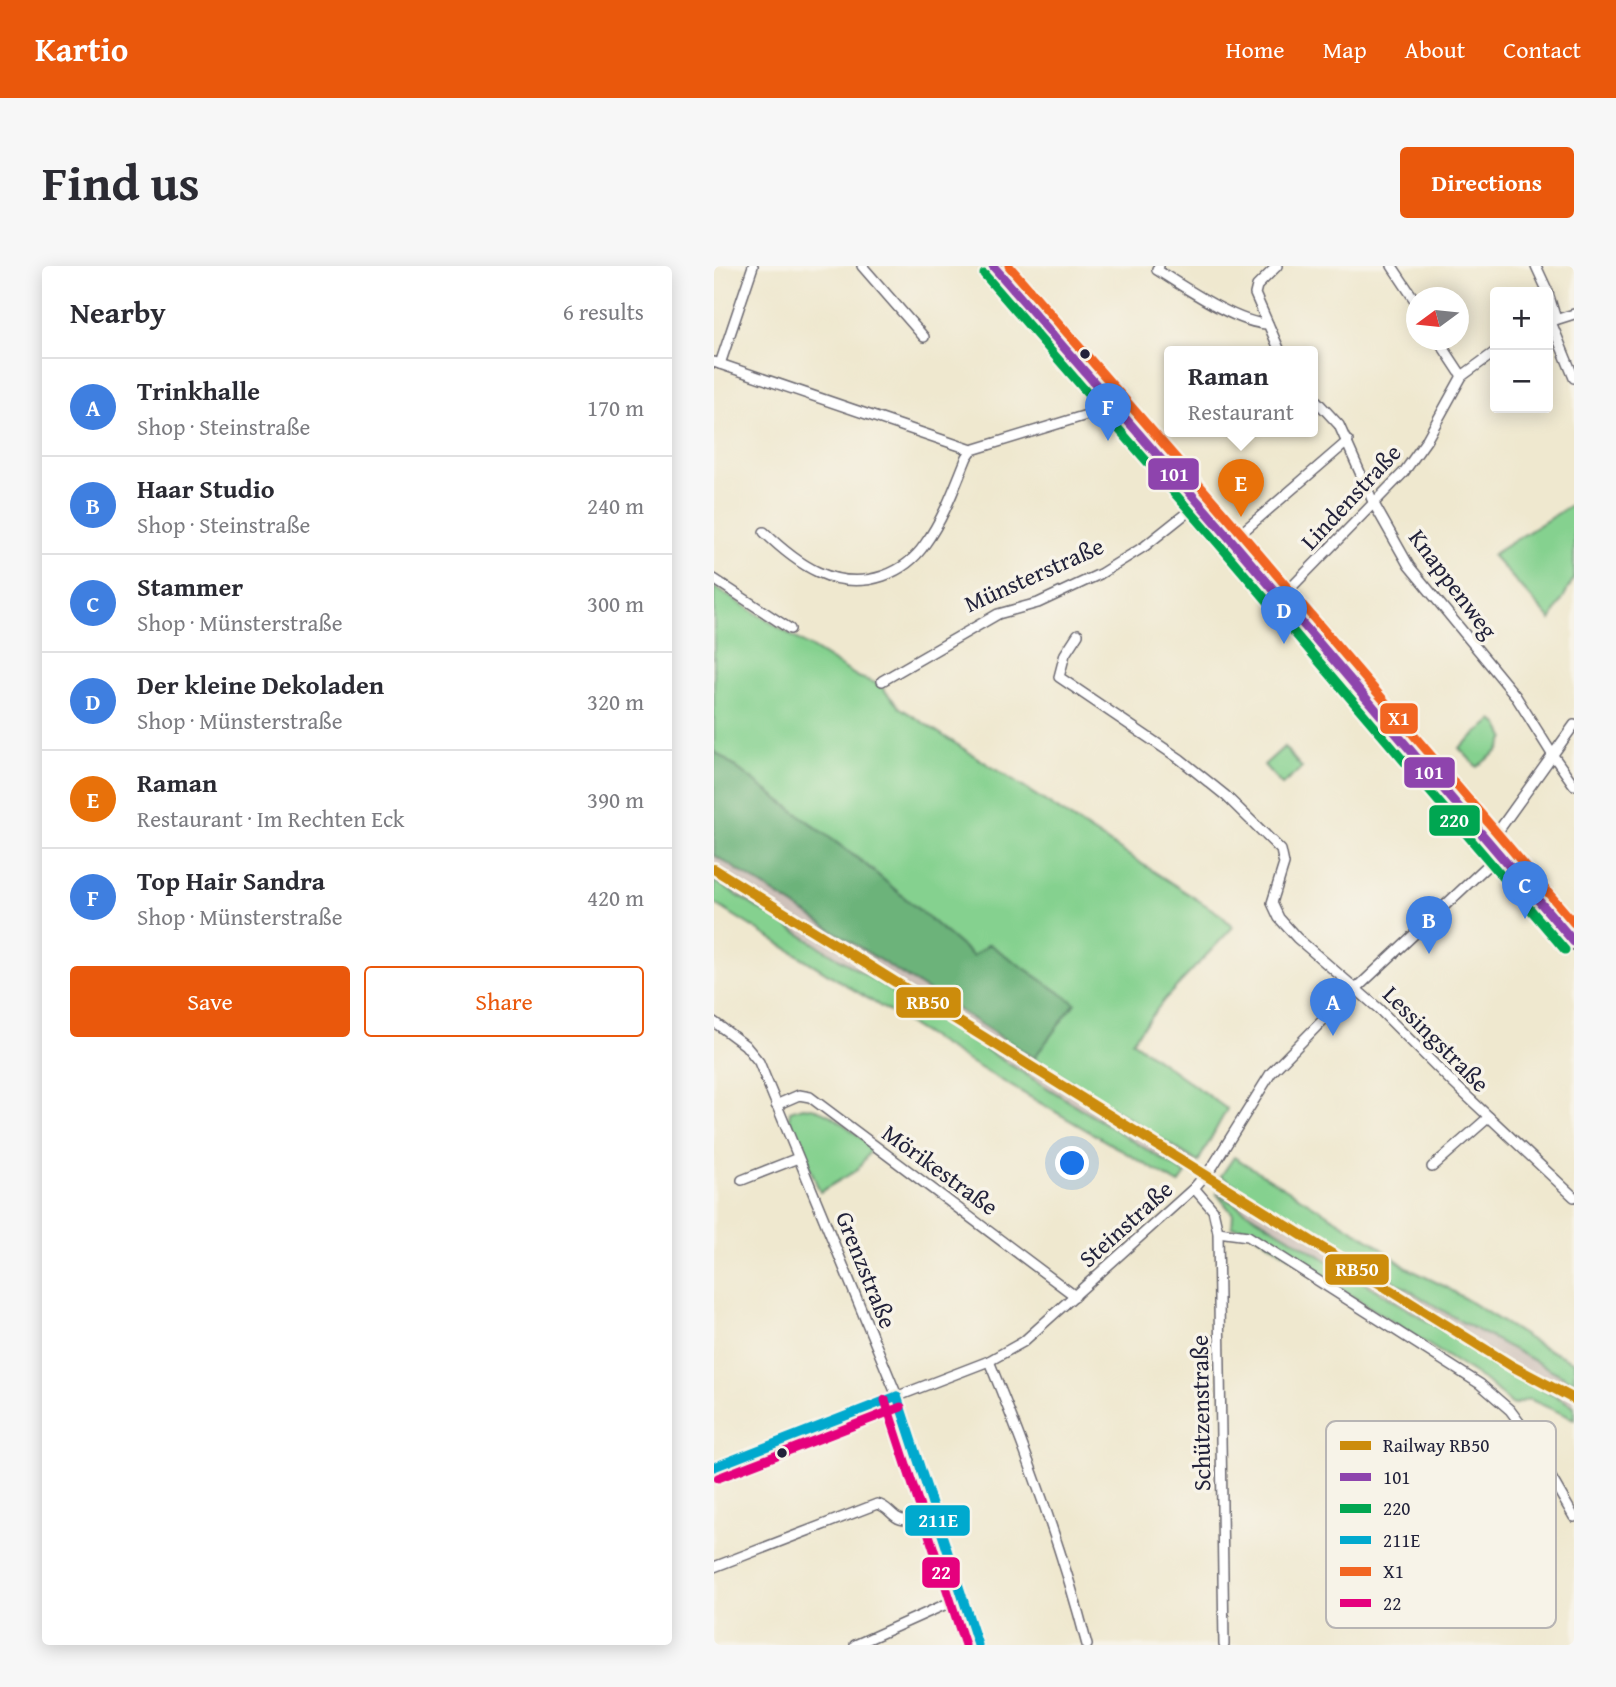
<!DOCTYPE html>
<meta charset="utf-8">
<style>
:root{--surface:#fff;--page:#f7f7f7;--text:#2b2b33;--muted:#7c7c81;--line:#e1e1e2;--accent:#ea580c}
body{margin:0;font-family:"Gentium Book Plus",serif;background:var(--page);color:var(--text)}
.controls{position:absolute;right:21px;top:21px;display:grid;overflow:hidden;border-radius:7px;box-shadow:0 4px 18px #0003}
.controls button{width:63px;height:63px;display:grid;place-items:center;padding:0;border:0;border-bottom:2px solid var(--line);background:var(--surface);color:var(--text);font:35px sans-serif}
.compass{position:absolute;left:692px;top:21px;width:63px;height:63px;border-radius:50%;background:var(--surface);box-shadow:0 4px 18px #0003;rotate:255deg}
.you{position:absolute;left:359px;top:898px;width:24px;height:24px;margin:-18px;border:5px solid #fff;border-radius:50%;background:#1a73e8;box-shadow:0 0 0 10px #1a73e833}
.badge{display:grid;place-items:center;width:46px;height:46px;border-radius:50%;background:var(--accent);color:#fff;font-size:23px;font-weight:700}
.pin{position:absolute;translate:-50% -58px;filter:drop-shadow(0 2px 4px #0008)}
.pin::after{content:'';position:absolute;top:37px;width:24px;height:21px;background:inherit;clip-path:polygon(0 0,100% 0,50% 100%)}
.popup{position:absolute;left:450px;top:80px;width:154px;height:91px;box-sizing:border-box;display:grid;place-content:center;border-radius:7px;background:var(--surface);filter:drop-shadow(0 2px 5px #0005);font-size:23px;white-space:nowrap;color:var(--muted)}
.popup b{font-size:26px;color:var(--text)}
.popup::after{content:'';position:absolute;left:50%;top:100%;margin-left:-14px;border:14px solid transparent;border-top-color:var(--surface)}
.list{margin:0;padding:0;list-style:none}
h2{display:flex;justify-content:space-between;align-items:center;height:91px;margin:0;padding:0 28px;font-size:30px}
h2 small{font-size:23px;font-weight:400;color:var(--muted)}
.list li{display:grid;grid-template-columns:46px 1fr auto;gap:21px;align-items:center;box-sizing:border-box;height:98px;padding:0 28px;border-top:2px solid var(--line)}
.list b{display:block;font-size:26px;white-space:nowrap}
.list p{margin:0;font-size:23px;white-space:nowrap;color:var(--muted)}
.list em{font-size:23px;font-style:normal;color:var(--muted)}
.actions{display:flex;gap:14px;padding:21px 28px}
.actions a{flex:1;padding:16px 0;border:2px solid var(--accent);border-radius:7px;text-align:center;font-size:24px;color:var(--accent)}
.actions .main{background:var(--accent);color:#fff}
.map{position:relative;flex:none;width:860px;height:1379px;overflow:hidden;border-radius:7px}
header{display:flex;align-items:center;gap:42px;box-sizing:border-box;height:98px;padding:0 35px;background:var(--accent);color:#fff}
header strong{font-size:33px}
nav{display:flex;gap:38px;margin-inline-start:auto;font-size:24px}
.intro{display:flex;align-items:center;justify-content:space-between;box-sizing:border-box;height:168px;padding:0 42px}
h1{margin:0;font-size:49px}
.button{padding:18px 32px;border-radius:7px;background:var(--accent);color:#fff;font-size:24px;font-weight:700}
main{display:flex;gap:42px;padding:0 42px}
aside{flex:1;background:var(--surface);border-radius:7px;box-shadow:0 4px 18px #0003}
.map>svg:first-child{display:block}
.industrial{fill:#cec1ba}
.green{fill:#85d18f;stroke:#547a65;stroke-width:2}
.forest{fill:#6cb37a;stroke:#476a5a;stroke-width:2}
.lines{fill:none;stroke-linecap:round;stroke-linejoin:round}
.street-casing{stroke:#6a676f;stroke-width:12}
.primary-casing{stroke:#6a676f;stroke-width:18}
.street{stroke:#fff;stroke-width:9}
.primary{stroke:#f7bd88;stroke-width:14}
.bus-1-casing{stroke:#f7f3e8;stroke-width:14}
.bus-2-casing{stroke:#f7f3e8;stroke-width:14}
.bus-3-casing{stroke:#f7f3e8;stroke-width:14}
.bus-4-casing{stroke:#f7f3e8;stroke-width:14}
.bus-5-casing{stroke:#f7f3e8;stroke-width:14}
.bus-1{stroke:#8e44ad;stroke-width:9}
.bus-2{stroke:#00a651;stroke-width:9}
.bus-3{stroke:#00a9ce;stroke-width:9}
.bus-4{stroke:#f26522;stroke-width:9}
.bus-5{stroke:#e5007d;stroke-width:9}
.rail-1-casing{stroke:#f7f3e8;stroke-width:16}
.rail-1{stroke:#cc8c0c;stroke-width:10}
.bus-dot{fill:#22223b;stroke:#f7f3e8;stroke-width:2.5}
.labels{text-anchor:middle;stroke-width:7;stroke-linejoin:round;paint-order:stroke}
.street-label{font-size:24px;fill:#22223b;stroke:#f7f3e8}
.key{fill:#f7f3e8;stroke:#b7b4b4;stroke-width:2}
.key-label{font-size:19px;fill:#22223b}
.line-badge{stroke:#f7f3e8;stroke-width:2.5}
.badge-label{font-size:19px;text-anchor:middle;font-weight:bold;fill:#fff}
</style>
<header>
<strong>Kartio</strong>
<nav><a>Home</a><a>Map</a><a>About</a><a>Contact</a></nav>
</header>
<div class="intro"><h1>Find us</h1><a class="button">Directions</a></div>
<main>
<aside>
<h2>Nearby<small>6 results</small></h2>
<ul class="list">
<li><span class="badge" style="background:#3f7fe0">A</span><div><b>Trinkhalle</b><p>Shop · Steinstraße</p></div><em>170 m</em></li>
<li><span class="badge" style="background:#3f7fe0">B</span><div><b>Haar Studio</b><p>Shop · Steinstraße</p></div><em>240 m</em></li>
<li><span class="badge" style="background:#3f7fe0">C</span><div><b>Stammer</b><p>Shop · Münsterstraße</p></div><em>300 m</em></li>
<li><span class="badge" style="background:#3f7fe0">D</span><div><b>Der kleine Dekoladen</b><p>Shop · Münsterstraße</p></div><em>320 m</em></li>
<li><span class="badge" style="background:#e8710a">E</span><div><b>Raman</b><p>Restaurant · Im Rechten Eck</p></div><em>390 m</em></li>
<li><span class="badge" style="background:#3f7fe0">F</span><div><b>Top Hair Sandra</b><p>Shop · Münsterstraße</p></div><em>420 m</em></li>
</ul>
<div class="actions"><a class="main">Save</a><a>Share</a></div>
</aside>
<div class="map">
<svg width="860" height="1379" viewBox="0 0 860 1379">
<rect width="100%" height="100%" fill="#f7f3e8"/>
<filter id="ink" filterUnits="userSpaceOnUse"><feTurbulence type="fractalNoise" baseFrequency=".0143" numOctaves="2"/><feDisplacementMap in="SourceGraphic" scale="14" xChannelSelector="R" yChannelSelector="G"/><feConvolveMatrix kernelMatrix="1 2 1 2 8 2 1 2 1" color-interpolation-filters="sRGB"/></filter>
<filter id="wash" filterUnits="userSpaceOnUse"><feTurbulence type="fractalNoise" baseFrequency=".00686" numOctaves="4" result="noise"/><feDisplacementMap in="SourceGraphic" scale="28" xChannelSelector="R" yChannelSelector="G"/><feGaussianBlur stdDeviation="1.57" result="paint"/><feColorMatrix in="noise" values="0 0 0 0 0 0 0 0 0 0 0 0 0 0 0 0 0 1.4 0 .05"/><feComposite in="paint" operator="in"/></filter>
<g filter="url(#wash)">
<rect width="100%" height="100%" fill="#efe8cf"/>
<g class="industrial">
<path d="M0 589 480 894 472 908 0 615Z"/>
<path d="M511 912 746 1055 860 1116V1140L789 1101 502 927Z"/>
</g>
<g class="green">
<path d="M860 237V312L837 354 778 289Z"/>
<path d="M0 321 144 411 165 418 185 441 507 649 519 661 451 733 418 775 513 843 484 896 320 792 361 737 259 690 151 598 0 485Z"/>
<path d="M779 454 785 459 791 471 785 484 763 501 745 482Z"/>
<path d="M570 481 588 502 568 519 550 499Z"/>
<path d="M0 615 472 908 465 918 256 796 0 637Z"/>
<path d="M88 841C115 841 138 866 159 881L143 904 106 926 75 852 76 845Z"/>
<path d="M520 891 659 976 693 1002 732 1021 827 1080 860 1096V1116L746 1055 507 910Z"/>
<path d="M502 927 789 1101 860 1140V1153L815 1133 799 1139 773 1116 531 962 518 961 519 948Z"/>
</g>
<path class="forest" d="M0 485 151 598 259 690 275 678 361 737 320 792 0 589Z"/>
</g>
<g filter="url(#ink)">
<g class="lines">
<defs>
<g id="street">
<path d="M148 0 210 71"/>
<path d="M445 0 443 4C470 21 524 58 554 58"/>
<path d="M563 0 543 20 541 28 566 85"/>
<path d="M678 0 702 36"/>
<path d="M822 0 834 26"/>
<path d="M834 27 842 53"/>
<path d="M838 55 860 48"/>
<path d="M837 56 860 112"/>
<path d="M725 75 748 110"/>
<path d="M0 96 258 184 402 140"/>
<path d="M6 98 39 0"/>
<path d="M599 131 625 159 660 238 695 300 801 429 838 488 860 519"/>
<path d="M50 266C83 298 121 326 169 310 186 304 201 293 211 278 230 252 241 220 253 191L258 184"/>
<path d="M518 275 634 175"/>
<path d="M0 313 76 363"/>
<path d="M566 333 690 206 712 175 748 110 781 86"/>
<path d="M364 368 351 388 345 411 466 493 512 530 567 584 570 598 558 637 565 652 583 672 665 743 739 817 860 931"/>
<path d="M168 415 284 348 324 337 386 308 431 280 485 237"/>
<path d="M0 756 31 779 45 796 183 1130 264 1379"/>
<path d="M62 839 85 829 96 831 361 1030"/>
<path d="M718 901 775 851"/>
<path d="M28 914 84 892"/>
<path d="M480 922 499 944 504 966 510 1379"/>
<path d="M504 966 534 970 766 1118 796 1144 805 1156 860 1251"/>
<path d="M275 1095C313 1187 348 1282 373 1379"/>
<path d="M0 1201 275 1095 309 1076 480 922 499 900 557 807 612 751 773 600 785 564 860 459"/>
<path d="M665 1286 753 1255 841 1219"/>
<path d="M0 1301 163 1238C172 1240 174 1245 182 1251 193 1259 208 1250 220 1246"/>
<path d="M141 1379 248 1331"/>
</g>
<path id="primary" d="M279 0 518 275 860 676"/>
</defs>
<use href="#street" class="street-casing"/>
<use href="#primary" class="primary-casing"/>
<use href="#street" class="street"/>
<use href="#primary" class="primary"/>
<defs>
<path id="bus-1" d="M279 0 518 275 860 676"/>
<path id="bus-2" d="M270 8 509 283 851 684"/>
<g id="bus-3">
<path d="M183 1130 264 1379"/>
<path d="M0 1201 183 1130"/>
</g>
<path id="bus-4" d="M295 0 527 267 860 657"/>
<g id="bus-5">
<path d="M171 1134 251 1379"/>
<path d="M4 1212 187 1141"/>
</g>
</defs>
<use href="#bus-1" class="bus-1-casing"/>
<use href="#bus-2" class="bus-2-casing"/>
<use href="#bus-3" class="bus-3-casing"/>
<use href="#bus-4" class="bus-4-casing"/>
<use href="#bus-5" class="bus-5-casing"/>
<use href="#bus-1" class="bus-1"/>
<use href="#bus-2" class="bus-2"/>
<use href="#bus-3" class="bus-3"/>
<use href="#bus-4" class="bus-4"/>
<use href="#bus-5" class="bus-5"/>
<defs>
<path id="rail-1" d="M0 603 798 1100 860 1133"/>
</defs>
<use href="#rail-1" class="rail-1-casing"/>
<use href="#rail-1" class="rail-1"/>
</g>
</g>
<g class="bus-dot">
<circle cx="371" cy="88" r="6"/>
<circle cx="68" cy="1187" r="6"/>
</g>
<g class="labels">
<g class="street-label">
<text transform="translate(637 231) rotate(-47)" y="8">Lindenstraße</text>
<text transform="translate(320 309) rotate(-24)" y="8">Münsterstraße</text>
<text transform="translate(739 318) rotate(53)" y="8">Knappenweg</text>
<text transform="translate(722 773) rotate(45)" y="8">Lessingstraße</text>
<text transform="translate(226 904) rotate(36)" y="8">Mörikestraße</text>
<text transform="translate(412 958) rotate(-42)" y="8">Steinstraße</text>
<text transform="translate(152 1004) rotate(68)" y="8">Grenzstraße</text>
<text transform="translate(487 1147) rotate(-91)" y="8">Schützenstraße</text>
</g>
</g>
<rect x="612" y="1155" width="230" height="207" rx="10" class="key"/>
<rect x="626" y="1175" width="31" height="9" fill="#cc8c0c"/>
<rect x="626" y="1207" width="31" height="8" fill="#8e44ad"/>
<rect x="626" y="1238" width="31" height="9" fill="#00a651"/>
<rect x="626" y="1270" width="31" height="8" fill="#00a9ce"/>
<rect x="626" y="1301" width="31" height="9" fill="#f26522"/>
<rect x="626" y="1333" width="31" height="8" fill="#e5007d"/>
<g class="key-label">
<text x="669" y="1186">Railway RB50</text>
<text x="669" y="1218">101</text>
<text x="669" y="1249">220</text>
<text x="669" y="1281">211E</text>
<text x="669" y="1312">X1</text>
<text x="669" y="1344">22</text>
</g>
<g class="line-badge">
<rect x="433" y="191" width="53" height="34" rx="7" fill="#8e44ad"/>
<rect x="665" y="436" width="40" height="33" rx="7" fill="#f26522"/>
<rect x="689" y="490" width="53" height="33" rx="7" fill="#8e44ad"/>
<rect x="714" y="538" width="53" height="33" rx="7" fill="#00a651"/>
<rect x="181" y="720" width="67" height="33" rx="7" fill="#cc8c0c"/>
<rect x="610" y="987" width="66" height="33" rx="7" fill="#cc8c0c"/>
<rect x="190" y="1238" width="67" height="33" rx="7" fill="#00a9ce"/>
<rect x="207" y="1290" width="40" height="33" rx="7" fill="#e5007d"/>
</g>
<g class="badge-label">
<text x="460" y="215">101</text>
<text x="685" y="459">X1</text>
<text x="715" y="513">101</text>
<text x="740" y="561">220</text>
<text x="214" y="743">RB50</text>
<text x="643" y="1010">RB50</text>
<text x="224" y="1261">211E</text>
<text x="227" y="1313">22</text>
</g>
</svg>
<div class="controls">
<button>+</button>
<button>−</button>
</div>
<svg class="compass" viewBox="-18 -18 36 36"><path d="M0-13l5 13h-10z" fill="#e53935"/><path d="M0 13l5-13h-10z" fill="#7c7c81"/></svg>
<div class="you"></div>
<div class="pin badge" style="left:619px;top:770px;background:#3f7fe0">A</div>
<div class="pin badge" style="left:715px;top:688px;background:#3f7fe0">B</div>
<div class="pin badge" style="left:811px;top:653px;background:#3f7fe0">C</div>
<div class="pin badge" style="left:570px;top:378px;background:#3f7fe0">D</div>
<div class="pin badge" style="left:527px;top:251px;background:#e8710a">E</div>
<div class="popup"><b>Raman</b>Restaurant</div>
<div class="pin badge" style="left:394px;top:175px;background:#3f7fe0">F</div>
</div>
</main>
